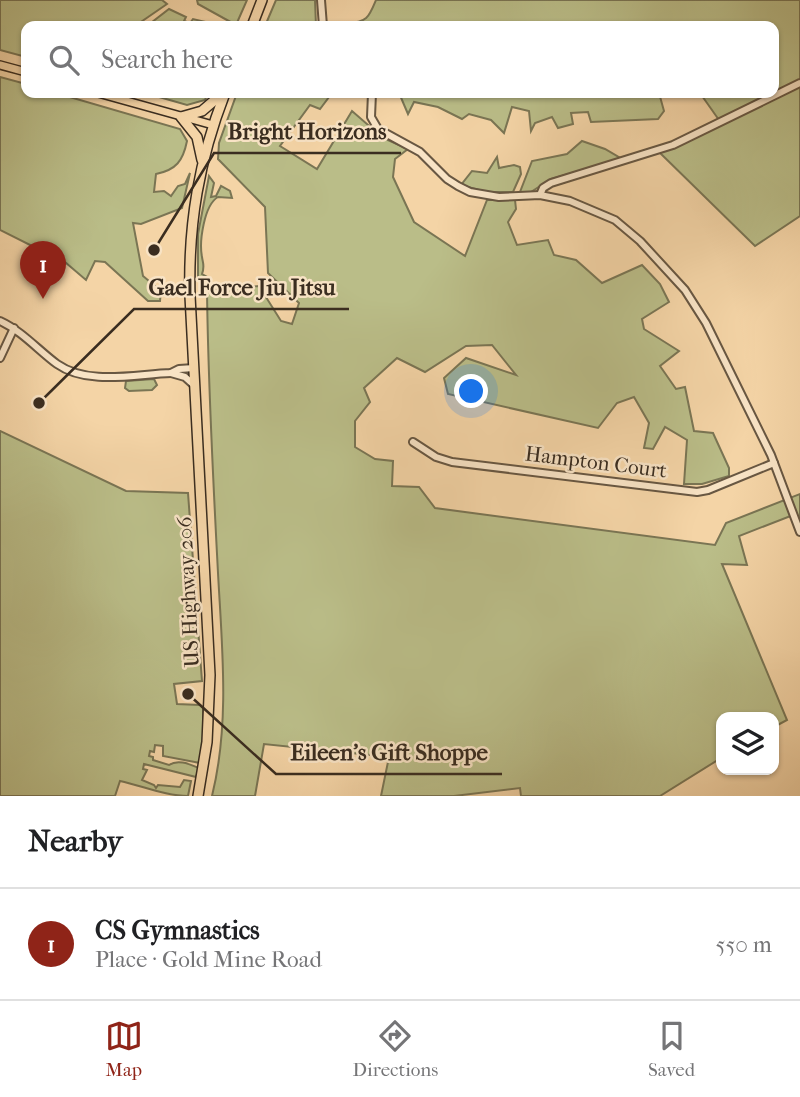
<!DOCTYPE html>
<meta charset="utf-8">
<style>
:root{--surface:#fff;--page:#f6f6f6;--text:#202124;--muted:#757577;--line:#e0e0e0;--accent:#8f2418}
body{margin:0;font-family:"IM FELL French Canon",serif;background:var(--page);color:var(--text)}
.controls{position:absolute;right:21px;bottom:21px;display:grid;overflow:hidden;border-radius:14px;box-shadow:0 2px 5px #0004}
.controls button{width:63px;height:63px;display:grid;place-items:center;padding:0;border:0;border-bottom:2px solid var(--line);background:var(--surface);color:var(--text);font:35px sans-serif}
.you{position:absolute;left:472px;top:392px;width:24px;height:24px;margin:-18px;border:5px solid #fff;border-radius:50%;background:#1a73e8;box-shadow:0 0 0 10px #1a73e833}
.badge{display:grid;place-items:center;width:46px;height:46px;border-radius:50%;background:var(--accent);color:#fff;font-size:23px;font-weight:700}
.pin{position:absolute;translate:-50% -58px;filter:drop-shadow(0 2px 4px #0008)}
.pin::after{content:'';position:absolute;top:37px;width:24px;height:21px;background:inherit;clip-path:polygon(0 0,100% 0,50% 100%)}
.list{margin:0;padding:0;list-style:none}
h2{display:flex;justify-content:space-between;align-items:center;height:91px;margin:0;padding:0 28px;font-size:30px}
h2 small{font-size:23px;font-weight:400;color:var(--muted)}
.list li{display:grid;grid-template-columns:46px 1fr auto;gap:21px;align-items:center;box-sizing:border-box;height:112px;padding:0 28px;border-top:2px solid var(--line)}
.list b{display:block;font-size:26px;white-space:nowrap}
.list p{margin:0;font-size:23px;white-space:nowrap;color:var(--muted)}
.list em{font-size:23px;font-style:normal;color:var(--muted)}
.icon{flex:none;width:38px;height:38px;fill:none;stroke:currentColor;stroke-width:2;stroke-linecap:round;stroke-linejoin:round}
.map{position:relative;flex:none;width:800px;height:796px;overflow:hidden}
.search{position:absolute;background:var(--surface);box-shadow:0 2px 5px #0004;left:21px;right:21px;top:21px;height:77px;display:flex;align-items:center;gap:18px;box-sizing:border-box;padding:0 24px;border-radius:14px;color:var(--muted);font-size:26px}
.sheet{height:203px;background:var(--surface)}
nav{display:flex;justify-content:space-around;align-items:center;box-sizing:border-box;height:98px;border-top:2px solid var(--line);background:var(--surface);font-size:19px;color:var(--muted)}
nav a{display:grid;justify-items:center;gap:4px}
nav .on{color:var(--accent)}
.map>svg:first-child{display:block}
.green{fill:#babd88;stroke:#7a7554;stroke-width:2}
.lines{fill:none;stroke-linecap:round;stroke-linejoin:round}
.minor-casing{stroke:#685742;stroke-width:10}
.major-casing{stroke:#3a2d20;stroke-width:10}
.highway-casing{stroke:#3a2d20;stroke-width:12}
.minor{stroke:#f8e3c5;stroke-width:6}
.major{stroke:#f4d4a6;stroke-width:7}
.highway{stroke:#f4d4a6;stroke-width:9}
.labels{text-anchor:middle;stroke-width:5;stroke-linejoin:round;paint-order:stroke}
.street-label{font-size:21px;fill:#3a2d20;stroke:#f8e3c5}
.leader{fill:none;stroke:#3a2d20;stroke-width:2.5}
.callout-dot{fill:#3a2d20;stroke:#f8e3c5;stroke-width:2.5}
.callout-label{font-size:23px;text-anchor:middle;font-weight:bold;fill:#3a2d20;stroke:#f8e3c5;stroke-width:5;stroke-linejoin:round;paint-order:stroke}
</style>
<div class="map">
<svg width="800" height="796" viewBox="0 0 800 796">
<rect width="100%" height="100%" fill="#f4d4a6"/>
<filter id="stains"><feTurbulence type="fractalNoise" baseFrequency=".00286" numOctaves="4"/><feColorMatrix values="0 0 0 0 .2 0 0 0 0 .09 0 0 0 0 .02 0 0 0 .5 -.17"/></filter>
<radialGradient id="worn" r=".72"><stop offset=".6" stop-color="#630" stop-opacity="0"/><stop offset="1" stop-color="#630" stop-opacity=".3"/></radialGradient>
<g class="green">
<path d="M0 0H162L167 4 135 26H26V57L0 50Z"/>
<path d="M197 0H247L236 25 198 4Z"/>
<path d="M276 0H315L316 26H265Z"/>
<path d="M376 0H800V216L755 246 657 150 719 120 700 93H774V26H346L347 23C367 23 369 17 376 0Z"/>
<path d="M169 9 186 17 184 21 190 23 193 19 223 26H147Z"/>
<path d="M0 77 26 84V93H56L180 129 187 141C183 161 176 170 156 174L154 192 164 191 171 196 178 186 185 184 190 173 182 208 141 224 133 223 143 276 161 291 160 301H148L105 262 95 261 86 280 59 257 48 254 0 230Z"/>
<path d="M145 93H208L205 100 187 105Z"/>
<path d="M237 93H332L320 109 310 105 280 146 317 169 352 111 383 138 408 149 395 159 393 177 414 222 465 256 487 200H515L516 209 508 222 517 245 548 240 554 255 576 260 602 283 642 265 660 284 669 302 642 319 644 329 679 351 660 366 676 389 685 387 694 431 713 433 729 468V476L702 484H684L687 440 665 427 653 449 644 448 649 423 634 397 617 403 598 428 448 394 444 378 466 358 516 375 492 345 466 346 425 372 397 358 364 388 370 402 355 421V447L375 459 393 461 392 486 419 487 435 508 715 545 726 523 800 494V532L793 515 739 536 747 565 722 564 787 720 774 727V717H721V758L660 796H521L520 788 454 796H381L389 757 264 744 255 796H212C230 723 222 647 218 573 213 479 208 385 207 290L259 286 281 321 292 324 299 303 268 273 265 207 218 159 219 143Z"/>
<path d="M399 93H659L664 111 658 119 591 122 588 112 571 113 573 124 558 128 552 117 535 123 531 131 529 111 512 107 504 133 491 120 469 114 462 119 438 107 414 102 408 114Z"/>
<path d="M582 141 605 149 622 159 551 179 531 192H520L532 161 567 154Z"/>
<path d="M497 157 499 168 514 165 520 167 521 174 513 192H486L461 185 472 171 487 173Z"/>
<path d="M209 176 214 183 211 197 216 196 221 186 230 191 232 198 218 197C204 205 199 242 202 257 203 264 205 266 202 274L209 278 201 280 198 277V234Z"/>
<path d="M154 379 157 385 152 390 129 391 125 388 126 381Z"/>
<path d="M0 431 126 491 188 493 202 681 174 684 177 704 200 705 203 708V748L200 763 163 756V746L155 745 154 752 150 751 149 756 153 757V760L169 765C178 759 189 764 199 768L196 777 144 764 143 769 147 770 142 780 154 785 156 788 158 785 180 787 184 780 191 781 188 796C166 796 143 786 120 781L115 796H0Z"/>
</g>
<g class="lines">
<defs>
<g id="minor">
<path d="M321 0 323 26"/>
<path d="M372 93 371 117 378 129 420 152 447 179 458 186 470 192 499 197 540 195 570 201 615 220 640 241 685 290 706 323 771 455 800 532"/>
<path d="M540 195 543 188 551 183 673 145 800 83"/>
<path d="M0 321C22 331 38 350 57 364 88 386 136 374 171 373L179 369 194 368"/>
<path d="M0 358 14 328"/>
<path d="M171 373 185 377 195 386"/>
<path d="M413 442 436 457 452 462 697 492 708 490 774 463"/>
</g>
<g id="major">
<path d="M0 65 26 72"/>
<path d="M98 93 213 125"/>
</g>
<g id="highway">
<path d="M252 26 262 0"/>
<path d="M202 160 197 137 181 117 202 111 223 93"/>
<path d="M198 796 207 742 210 675 190 296C188 224 199 160 225 93"/>
</g>
</defs>
<use href="#minor" class="minor-casing"/>
<use href="#major" class="major-casing"/>
<use href="#highway" class="highway-casing"/>
<use href="#minor" class="minor"/>
<use href="#major" class="major"/>
<use href="#highway" class="highway"/>
</g>
<g class="labels">
<g class="street-label">
<text transform="translate(596 462) rotate(7)" y="7">Hampton Court</text>
<text transform="translate(188 592) rotate(-93)" y="7">US Highway 206</text>
</g>
</g>
<path class="leader" d="M154 250L214 153H401M39 403L134 309H349M188 694L276 774H502"/>
<g class="callout-dot">
<circle cx="154" cy="250" r="7"/>
<circle cx="39" cy="403" r="7"/>
<circle cx="188" cy="694" r="7"/>
</g>
<g class="callout-label">
<text x="307" y="139">Bright Horizons</text>
<text x="242" y="295">Gael Force Jiu Jitsu</text>
<text x="389" y="760">Eileen's Gift Shoppe</text>
</g>
<rect width="100%" height="100%" filter="url(#stains)"/>
<rect width="100%" height="100%" fill="url(#worn)"/>
</svg>
<div class="controls">
<button><svg class="icon" aria-label="layers" viewBox="0 0 24 24"><path d="M12 4l9 5-9 5-9-5zM3 14l9 5 9-5"/></svg></button>
</div>
<div class="you"></div>
<div class="pin badge" style="left:43px;top:299px">1</div>
<div class="search"><svg class="icon" aria-label="search" viewBox="0 0 24 24"><circle cx="10" cy="10" r="6"/><path d="M15 15l6 6"/></svg>Search here</div>
</div>
<section class="sheet">
<h2>Nearby<small></small></h2>
<ul class="list">
<li><span class="badge">1</span><div><b>CS Gymnastics</b><p>Place · Gold Mine Road</p></div><em>550 m</em></li>
</ul>
</section>
<nav>
<a class="on"><svg class="icon" aria-label="map" viewBox="0 0 24 24"><path d="M3 6l6-2 6 2 6-2v14l-6 2-6-2-6 2zM9 4v14M15 6v14"/></svg>Map</a>
<a><svg class="icon" aria-label="directions" viewBox="0 0 24 24"><path d="M12 3l9 9-9 9-9-9zM9 14v-3h6M13 9l2 2-2 2"/></svg>Directions</a>
<a><svg class="icon" aria-label="saved" viewBox="0 0 24 24"><path d="M7 4h10v16l-5-4-5 4z"/></svg>Saved</a>
</nav>
